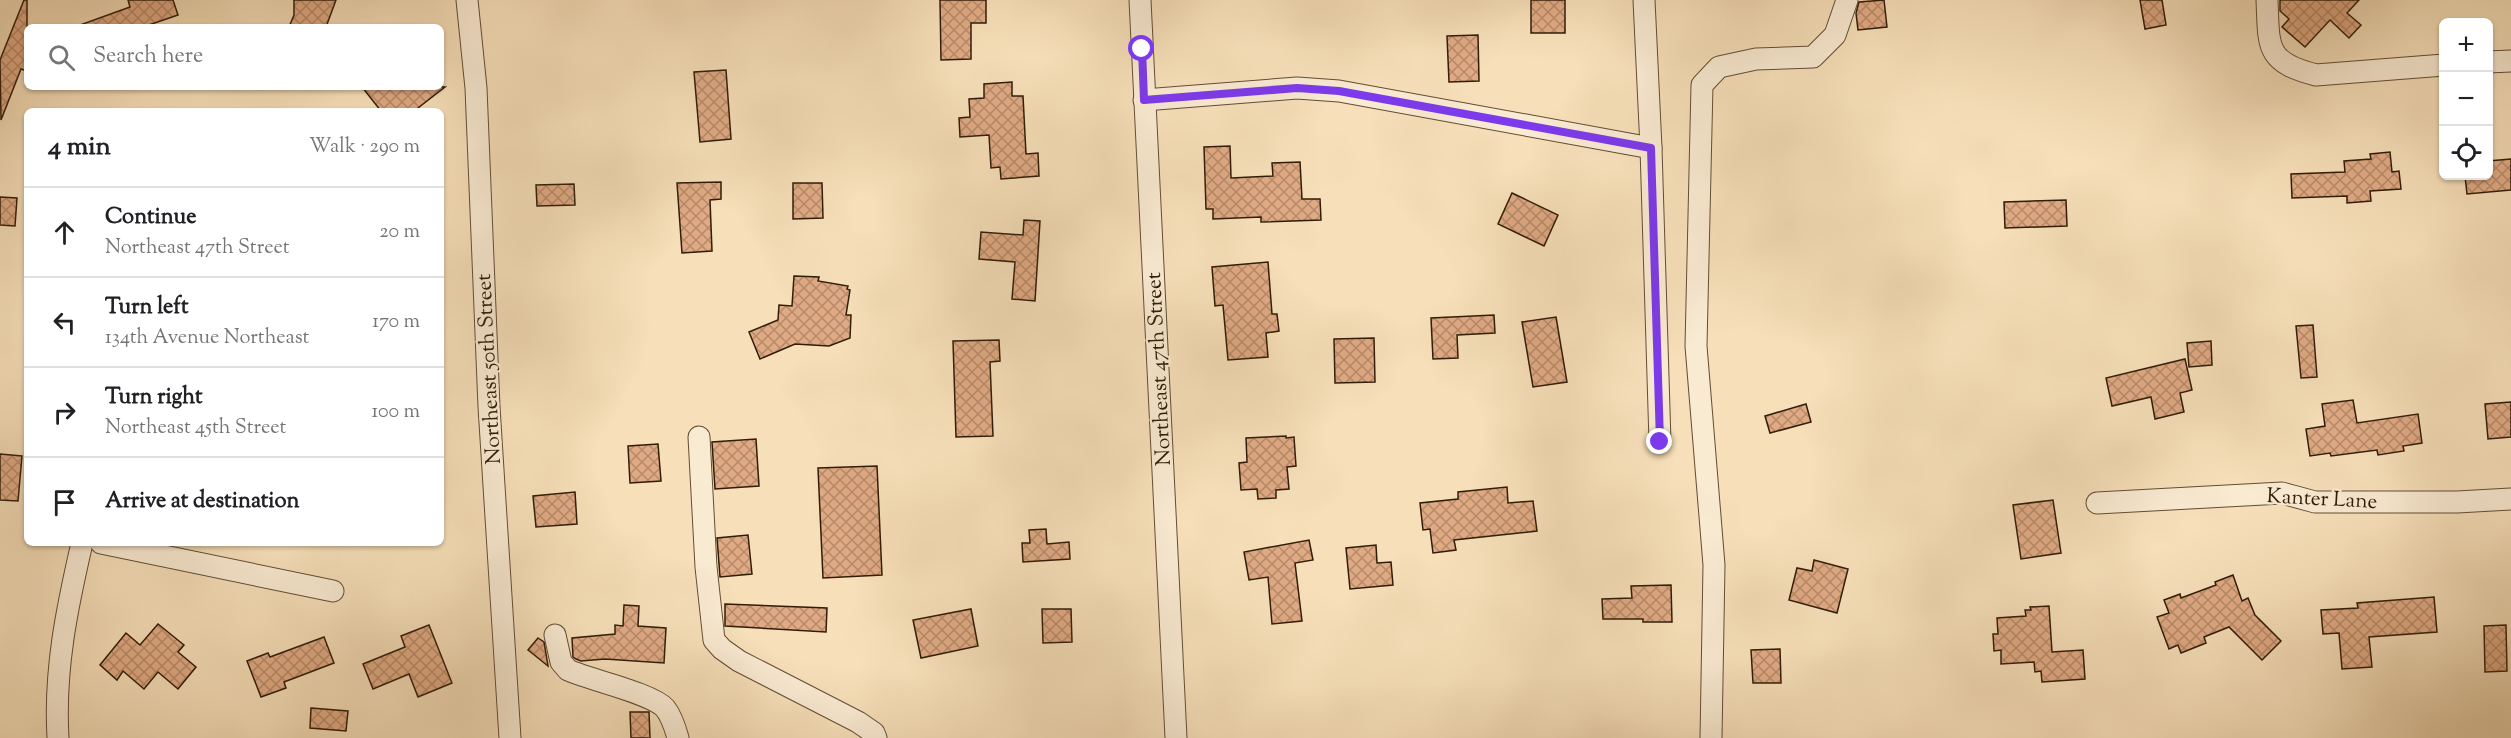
<!DOCTYPE html>
<meta charset="utf-8">
<style>
:root{--surface:#fff;--page:#f2f2f2;--text:#202124;--muted:#757577;--line:#e0e0e0}
body{margin:0;font-family:"Sorts Mill Goudy",serif;background:var(--page);color:var(--text)}
.controls{position:absolute;right:18px;top:18px;display:grid;overflow:hidden;border-radius:9px;box-shadow:0 2px 4px #0004}
.controls button{width:54px;height:54px;display:grid;place-items:center;padding:0;border:0;border-bottom:2px solid var(--line);background:var(--surface);color:var(--text);font:30px sans-serif}
.stop{position:absolute;width:18px;height:18px;margin:-14px;border:4px solid #7c3aed;border-radius:50%;background:#fff}
.stop.end{background:#7c3aed;border-color:#fff;box-shadow:0 2px 6px #0008}
.list{margin:0;padding:0;list-style:none}
h2{display:flex;justify-content:space-between;align-items:center;height:78px;margin:0;padding:0 24px;font-size:26px}
h2 small{font-size:20px;font-weight:400;color:var(--muted)}
.list li{display:grid;grid-template-columns:39px 1fr auto;gap:18px;align-items:center;box-sizing:border-box;height:90px;padding:0 24px;border-top:2px solid var(--line)}
.list b{display:block;font-size:22px;white-space:nowrap}
.list p{margin:0;font-size:20px;white-space:nowrap;color:var(--muted)}
.list em{font-size:20px;font-style:normal;color:var(--muted)}
.icon{flex:none;width:33px;height:33px;fill:none;stroke:currentColor;stroke-width:2;stroke-linecap:round;stroke-linejoin:round}
.map{position:relative;flex:none;width:2511px;height:738px;overflow:hidden}
.search{position:absolute;background:var(--surface);box-shadow:0 2px 4px #0004;left:24px;top:24px;width:420px;height:66px;display:flex;align-items:center;gap:15px;box-sizing:border-box;padding:0 21px;border-radius:9px;color:var(--muted);font-size:22px}
.panel{position:absolute;background:var(--surface);box-shadow:0 2px 4px #0004;left:24px;top:108px;width:420px;height:438px;border-radius:9px}
.map>svg:first-child{display:block}
.building{fill:url(#building-cross-hatch);stroke:#311c08;stroke-width:1.5}
.lines{fill:none;stroke-linecap:round;stroke-linejoin:round}
.minor-casing{stroke:#624d34;stroke-width:23}
.minor{stroke:#f9ead2;stroke-width:21}
.route{stroke:#7c3aed;stroke-width:8}
.labels{text-anchor:middle;stroke-width:4.5;stroke-linejoin:round;paint-order:stroke}
.street-label{font-size:21px;fill:#311c08;stroke:#f9ead2}
</style>
<div class="map">
<svg width="2511" height="738" viewBox="0 0 2511 738">
<defs>
<pattern id="building-cross-hatch" width="8" height="8" patternUnits="userSpaceOnUse" patternTransform="scale(1.5)"><rect width="8" height="8" fill="#e0aa84"/><path d="M0 0l8 8M0 8l8-8" fill="none" stroke="#b68a6a"/></pattern>
</defs>
<rect width="100%" height="100%" fill="#f6dfb9"/>
<filter id="stains"><feTurbulence type="fractalNoise" baseFrequency=".00333" numOctaves="4"/><feColorMatrix values="0 0 0 0 .2 0 0 0 0 .09 0 0 0 0 .02 0 0 0 .5 -.17"/></filter>
<radialGradient id="worn" r=".72"><stop offset=".6" stop-color="#630" stop-opacity="0"/><stop offset="1" stop-color="#630" stop-opacity=".3"/></radialGradient>
<g class="building">
<path d="M24 0H27V71L21 69 1 120 0 60Z"/>
<path d="M128 0H173L178 15 143 27H80V25L130 7Z"/>
<path d="M294 0H336L326 27H289L294 15Z"/>
<path d="M940 0H986V23H971V59L941 60Z"/>
<rect x="1531" y="0" width="34" height="33"/>
<path d="M1884 0 1887 27 1858 30 1856 13 1859 2Z"/>
<path d="M2140 0H2162L2166 25 2145 29Z"/>
<path d="M2280 0H2359L2347 13 2361 25 2349 38 2330 20 2305 47 2282 27 2289 19 2280 11Z"/>
<path d="M1478 35 1479 81 1449 82 1447 36Z"/>
<path d="M726 70 731 139 700 142 694 72Z"/>
<path d="M1012 82V96H1023L1026 154 1038 153 1039 176 1001 179 1000 167 991 168 989 135 960 137 959 118 970 117 969 99 984 98V84Z"/>
<path d="M362 87H445L414 111H381Z"/>
<path d="M1230 146 1231 178 1273 176 1272 163 1300 162 1302 199H1320L1321 220 1261 222V217L1213 219V209H1206L1204 147Z"/>
<path d="M2390 152 2392 172 2399 171 2401 189 2370 191 2371 201 2347 203V196L2292 198 2291 174 2345 172 2344 161 2371 159 2370 154Z"/>
<path d="M2511 159V190L2467 194 2465 176H2488V161Z"/>
<path d="M721 182V199L710 200 712 251 682 253 677 183Z"/>
<path d="M793 183H822L823 218 793 219Z"/>
<path d="M574 184 575 205 537 206 536 185Z"/>
<path d="M1512 193 1558 215 1544 246 1498 224Z"/>
<path d="M0 197 17 198 15 226 0 225Z"/>
<path d="M2066 200 2067 226 2005 228 2004 202Z"/>
<path d="M1024 220 1040 221 1035 301 1012 299 1015 262 979 259 981 232 1023 235Z"/>
<path d="M1268 262 1272 314H1277L1279 331 1266 333 1268 357 1228 360 1223 305 1215 306 1212 267Z"/>
<path d="M794 276 819 277 818 281 848 286 847 289 850 290 846 315H851L850 338 829 346 795 344 760 359 749 332 778 320 779 305 792 306Z"/>
<path d="M1494 315 1495 333 1457 335 1458 358 1433 359 1431 318Z"/>
<path d="M1556 317 1567 382 1533 387 1522 322Z"/>
<path d="M2313 325 2317 377 2301 378 2296 326Z"/>
<path d="M1374 338 1375 382 1335 383 1334 339Z"/>
<path d="M999 340 1000 361 990 362 993 436 956 437 953 341Z"/>
<path d="M2211 341 2212 365 2189 367 2187 343Z"/>
<path d="M2185 359 2192 390 2180 393 2184 412 2155 419 2151 397 2112 406 2106 378Z"/>
<path d="M2353 400 2357 423 2418 414 2422 443 2403 446 2404 451 2378 455 2377 450 2331 456 2330 453 2310 456 2306 429 2325 426 2322 404Z"/>
<path d="M2511 402V437L2488 439 2485 404Z"/>
<path d="M1806 404 1811 422 1770 433 1765 416Z"/>
<path d="M1286 436V438L1294 437 1296 466 1287 467 1289 489 1276 490V498L1258 499 1257 489 1241 490 1239 463 1247 462 1246 438Z"/>
<path d="M756 439 759 486 715 489 712 442Z"/>
<path d="M658 444 661 481 630 483 628 446Z"/>
<path d="M0 454 22 456 18 501 0 500Z"/>
<path d="M877 466 882 575 823 578 818 468Z"/>
<path d="M1507 487 1508 503 1533 501 1537 531 1454 540 1456 550 1433 553 1430 529 1423 530 1420 503 1458 499V492Z"/>
<path d="M575 492 577 524 536 527 533 496Z"/>
<path d="M2053 500 2061 553 2021 559 2013 505Z"/>
<path d="M1046 529 1047 544 1069 542 1070 559 1023 562 1022 543H1030L1029 530Z"/>
<path d="M748 535 752 574 720 577 717 538Z"/>
<path d="M1309 540 1313 560 1295 563 1302 621 1272 624 1268 577 1249 580 1244 552Z"/>
<path d="M1376 545 1377 563 1391 562 1393 585 1350 589 1346 548Z"/>
<path d="M1814 560 1848 569 1837 613 1789 600 1797 568 1812 571Z"/>
<path d="M2233 575 2242 601 2248 598 2255 615 2281 641 2262 660 2229 627 2204 637 2206 643 2181 653 2178 645 2169 649 2157 617 2169 613 2164 600 2180 594 2181 598 2216 585 2215 582Z"/>
<path d="M1671 585 1672 622H1643V619H1603L1602 599 1632 598 1631 586Z"/>
<path d="M2434 597 2437 632 2369 637 2372 667 2342 669 2339 633 2323 634 2321 610 2358 608 2357 603Z"/>
<path d="M725 604 827 608 826 632 725 626Z"/>
<path d="M624 605 639 606 638 626 666 628 664 663 605 659 581 661 576 659 573 657 572 638 615 634V625L623 626Z"/>
<path d="M2049 606 2052 652 2083 650 2085 679 2042 682 2041 671 2035 672 2034 662 2001 664V650L1994 651 1993 634H1998L1997 618 2026 616 2025 610H2031L2030 607Z"/>
<path d="M971 609 978 646 921 658 913 620Z"/>
<path d="M1042 609H1071L1072 642 1043 643Z"/>
<path d="M158 624 184 645 178 652 196 667 178 689 158 672 144 689 123 671 117 680 100 665 126 633 140 645Z"/>
<path d="M429 625 452 683 418 697 409 674 373 689 363 664 405 647 401 636Z"/>
<path d="M2506 625 2507 671 2485 672 2484 626Z"/>
<path d="M324 637 334 663 284 682 286 688 261 697 247 661 268 653 270 657Z"/>
<path d="M538 638 544 642 548 666 528 650Z"/>
<path d="M1780 649 1781 683H1753L1751 650Z"/>
<path d="M311 708 348 711 346 731 310 728Z"/>
<path d="M630 712H649L650 738H631Z"/>
</g>
<g class="lines">
<defs>
<g id="minor">
<path d="M467 0 476 88 489 407 510 738"/>
<path d="M1140 0 1176 738"/>
<path d="M1644 0 1651 148 1660 442"/>
<path d="M2267 0C2269 47 2265 62 2316 75L2444 65"/>
<path d="M2488 62 2511 61"/>
<path d="M1144 100 1297 88 1339 91 1651 148"/>
<path d="M699 437 706 567 714 640 722 649 739 661 858 722 874 733 876 738"/>
<path d="M2097 503 2282 493 2315 502H2457L2511 499"/>
<path d="M101 543 333 591"/>
<path d="M555 635 561 662 568 670C590 680 651 693 665 708 672 717 675 727 678 738"/>
<path d="M58 738C54 670 67 608 82 543"/>
<path d="M1711 738 1714 565 1696 346 1702 85 1719 67 1756 59 1813 57 1835 35 1847 0"/>
</g>
</defs>
<use href="#minor" class="minor-casing"/>
<use href="#minor" class="minor"/>
</g>
<g class="lines">
<path class="route" d="M1142 49 1144 100 1297 88 1339 91 1651 148 1660 442"/>
</g>
<g class="labels">
<g class="street-label">
<text transform="translate(488 369) rotate(-93)" y="7">Northeast 50th Street</text>
<text transform="translate(1158 369) rotate(-93)" y="7">Northeast 47th Street</text>
<text transform="translate(2322 498) rotate(3)" y="7">Kanter Lane</text>
</g>
</g>
<rect width="100%" height="100%" filter="url(#stains)"/>
<rect width="100%" height="100%" fill="url(#worn)"/>
</svg>
<div class="controls">
<button>+</button>
<button>−</button>
<button><svg class="icon" aria-label="locate" viewBox="0 0 24 24"><circle cx="12" cy="12" r="6"/><path d="M12 2v4M12 18v4M2 12h4M18 12h4"/></svg></button>
</div>
<div class="stop" style="left:1142px;top:49px"></div>
<div class="stop end" style="left:1660px;top:442px"></div>
<div class="search"><svg class="icon" aria-label="search" viewBox="0 0 24 24"><circle cx="10" cy="10" r="6"/><path d="M15 15l6 6"/></svg>Search here</div>
<section class="panel">
<h2>4 min<small>Walk · 290 m</small></h2>
<ul class="list">
<li><svg class="icon" aria-label="ahead" viewBox="0 0 24 24"><path d="M12 20V5M6 11l6-6 6 6"/></svg><div><b>Continue</b><p>Northeast 47th Street</p></div><em>20 m</em></li>
<li><svg class="icon" aria-label="left" viewBox="0 0 24 24"><path d="M17 20v-9H6M10 6l-5 5 5 5"/></svg><div><b>Turn left</b><p>134th Avenue Northeast</p></div><em>170 m</em></li>
<li><svg class="icon" aria-label="right" viewBox="0 0 24 24"><path d="M7 20v-9h11M14 6l5 5-5 5"/></svg><div><b>Turn right</b><p>Northeast 45th Street</p></div><em>100 m</em></li>
<li><svg class="icon" aria-label="arrive" viewBox="0 0 24 24"><path d="M6 21V4h12l-3 4 3 4H6"/></svg><div><b>Arrive at destination</b></div></li>
</ul>
</section>
</div>
